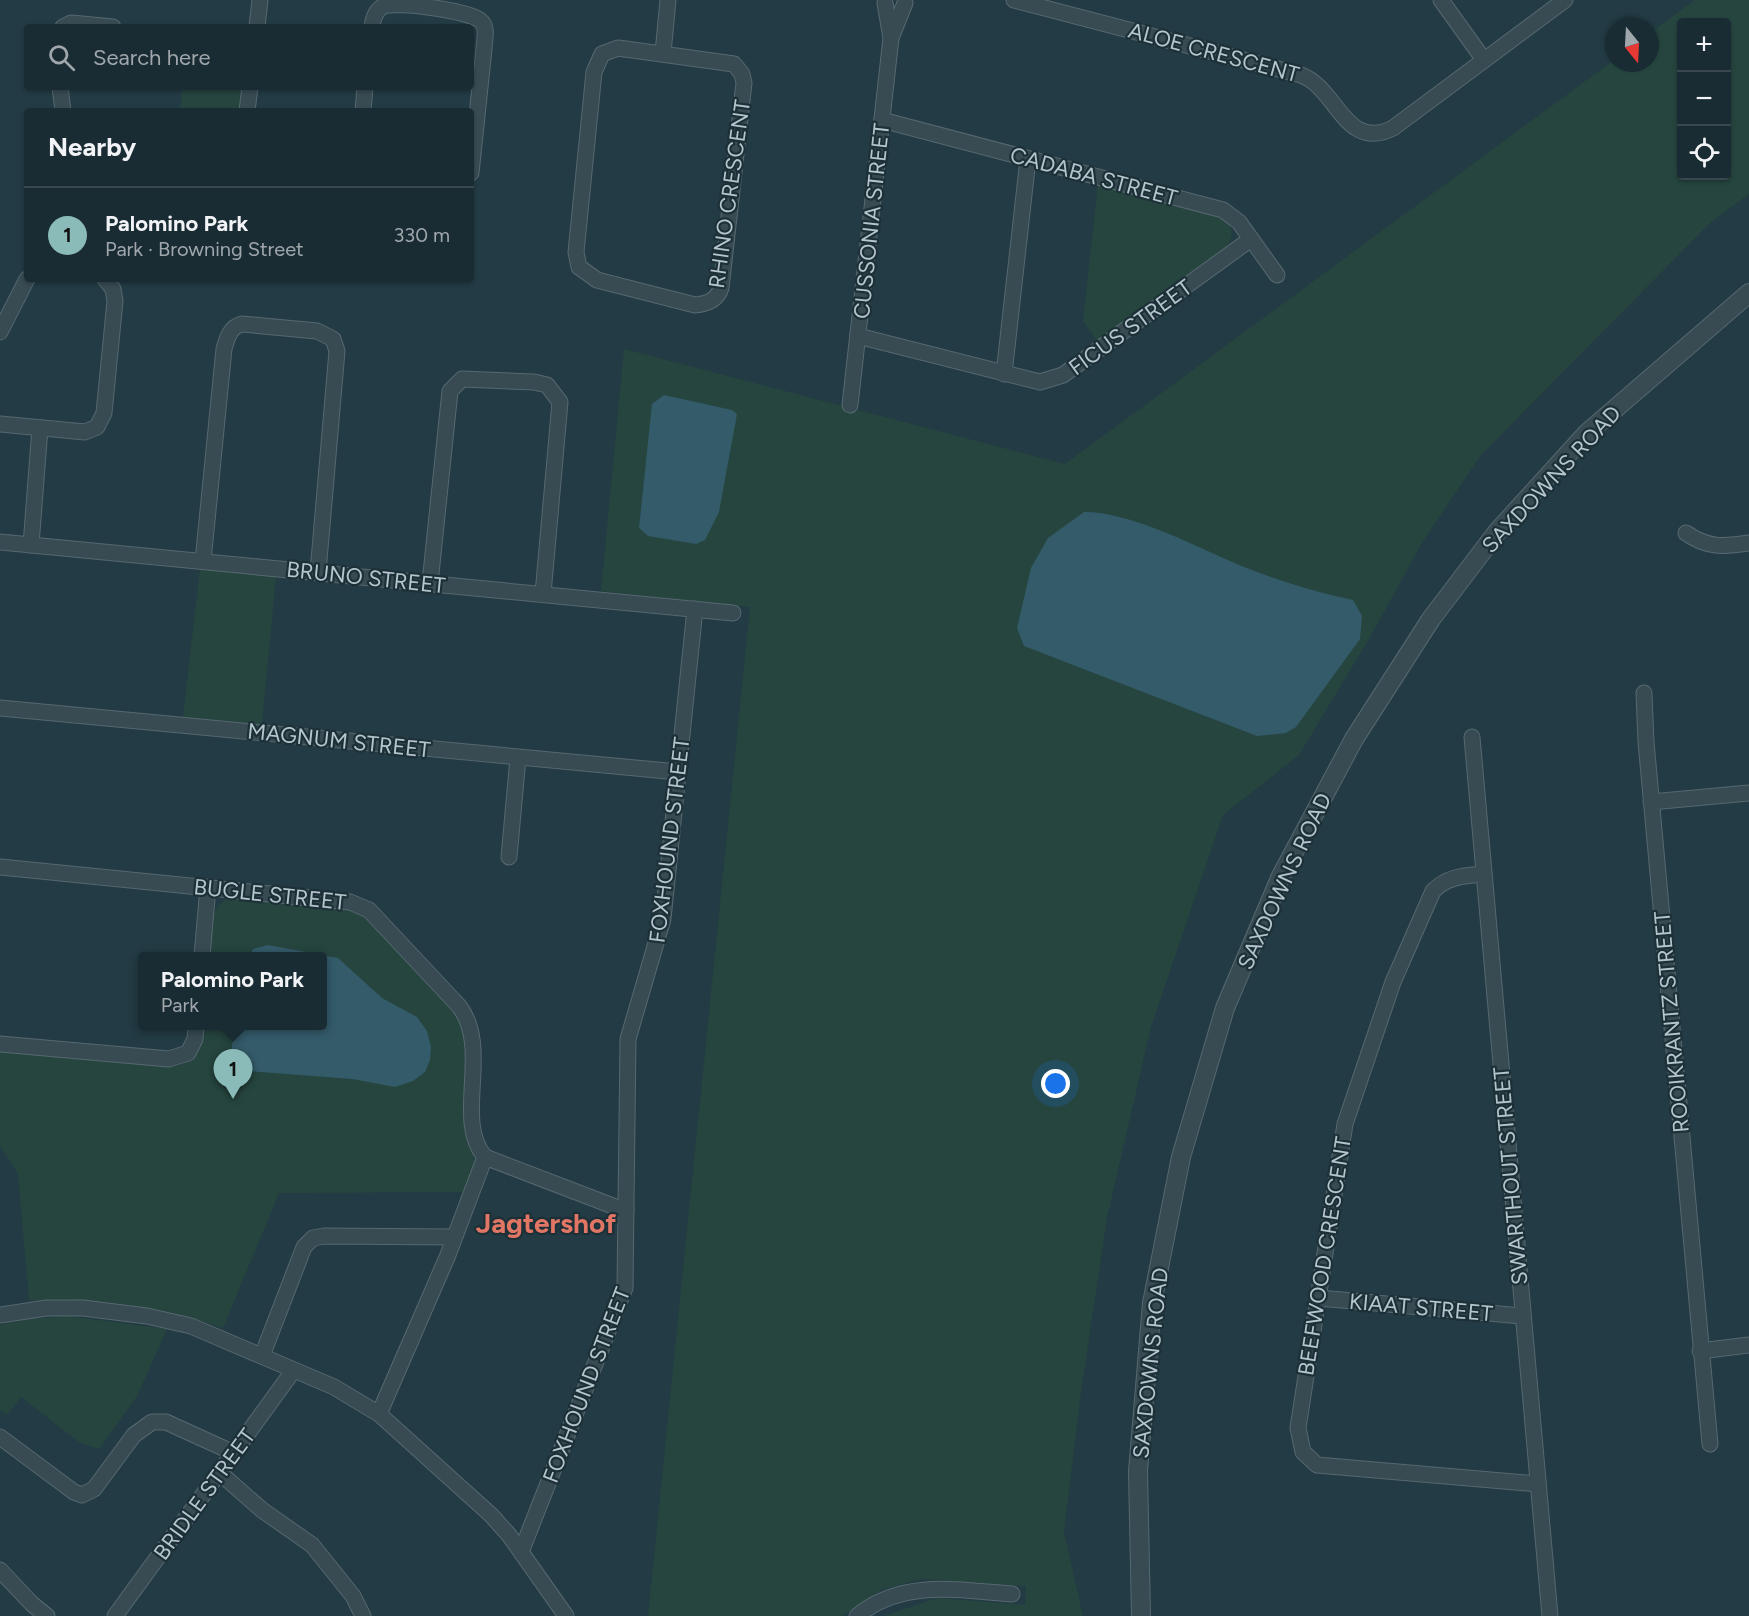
<!DOCTYPE html>
<meta charset="utf-8">
<style>
:root{--surface:#1a2c33;--page:#23343b;--text:#f1f3f6;--muted:#9fa7ac;--line:#38484e;--accent:#8bbbb9}
body{margin:0;font-family:Figtree,sans-serif;background:var(--page);color:var(--text)}
.controls{position:absolute;right:18px;top:18px;display:grid;overflow:hidden;border-radius:6px;box-shadow:0 2px 4px #0004}
.controls button{width:54px;height:54px;display:grid;place-items:center;padding:0;border:0;border-bottom:2px solid var(--line);background:var(--surface);color:var(--text);font:30px sans-serif}
.compass{position:absolute;left:1605px;top:18px;width:54px;height:54px;border-radius:50%;background:var(--surface);box-shadow:0 2px 4px #0004;rotate:162deg}
.you{position:absolute;left:1056px;top:1084px;width:21px;height:21px;margin:-15px;border:4px solid #fff;border-radius:50%;background:#1a73e8;box-shadow:0 0 0 9px #1a73e833}
.badge{display:grid;place-items:center;width:39px;height:39px;border-radius:50%;background:var(--accent);color:#111;font-size:20px;font-weight:700}
.pin{position:absolute;translate:-50% -50px;filter:drop-shadow(0 2px 3px #0008)}
.pin::after{content:'';position:absolute;top:32px;width:21px;height:18px;background:inherit;clip-path:polygon(0 0,100% 0,50% 100%)}
.popup{position:absolute;left:138px;top:952px;width:189px;height:78px;box-sizing:border-box;display:grid;place-content:center;border-radius:6px;background:var(--surface);filter:drop-shadow(0 2px 4px #0005);font-size:20px;white-space:nowrap;color:var(--muted)}
.popup b{font-size:22px;color:var(--text)}
.popup::after{content:'';position:absolute;left:50%;top:100%;margin-left:-12px;border:12px solid transparent;border-top-color:var(--surface)}
.list{margin:0;padding:0;list-style:none}
h2{display:flex;justify-content:space-between;align-items:center;height:78px;margin:0;padding:0 24px;font-size:26px}
h2 small{font-size:20px;font-weight:400;color:var(--muted)}
.list li{display:grid;grid-template-columns:39px 1fr auto;gap:18px;align-items:center;box-sizing:border-box;height:96px;padding:0 24px;border-top:2px solid var(--line)}
.list b{display:block;font-size:22px;white-space:nowrap}
.list p{margin:0;font-size:20px;white-space:nowrap;color:var(--muted)}
.list em{font-size:20px;font-style:normal;color:var(--muted)}
.icon{flex:none;width:33px;height:33px;fill:none;stroke:currentColor;stroke-width:2;stroke-linecap:round;stroke-linejoin:round}
.map{position:relative;flex:none;width:1749px;height:1616px;overflow:hidden}
.search{position:absolute;background:var(--surface);box-shadow:0 2px 4px #0004;left:24px;top:24px;width:450px;height:66px;display:flex;align-items:center;gap:15px;box-sizing:border-box;padding:0 21px;border-radius:6px;color:var(--muted);font-size:22px}
.panel{position:absolute;background:var(--surface);box-shadow:0 2px 4px #0004;left:24px;top:108px;width:450px;height:174px;border-radius:6px}
.map>svg:first-child{display:block}
.green{fill:#26453f;fill-rule:evenodd}
.water{fill:#345b6a}
.lines{fill:none;stroke-linecap:round;stroke-linejoin:round}
.minor-casing{stroke:#566870;stroke-width:17}
.tertiary-casing{stroke:#566870;stroke-width:20}
.minor{stroke:#384b53;stroke-width:15}
.tertiary{stroke:#384b53;stroke-width:18}
.labels{text-anchor:middle;stroke-width:4.5;stroke-linejoin:round;paint-order:stroke}
.street-label{font-size:22px;fill:#b5c5cd;stroke:#1d3038}
.district-label{font-size:28px;font-weight:bold;fill:#e27665;stroke:#1d3038}
</style>
<div class="map">
<svg width="1749" height="1616" viewBox="0 0 1749 1616">
<rect width="100%" height="100%" fill="#233b44"/>
<g class="green">
<path d="M1695 0H1749V194L1710 223 1481 455 1423 541 1369 639 1299 755 1223 815 1151 1027 1107 1218 1081 1392 1064 1532 1083 1616H884L937 1598 1025 1605 1026 1586 921 1579 881 1590 842 1616H648L750 607 601 591 624 349 1065 464 1614 60V63H1650V33ZM1682 22H1726V176H1682Z"/>
<path d="M182 87H243L240 111H180Z"/>
<path d="M1098 183 1222 215C1232 225 1236 235 1226 247L1098 342 1083 321Z"/>
<path d="M200 568 276 576 262 724 183 717Z"/>
<path d="M234 897 351 909 364 916 455 1013 466 1034 468 1140 475 1162 465 1192 279 1193 223 1328C160 1306 97 1297 29 1300L18 1174 0 1146V1051L170 1067C195 1065 201 1048 203 1026H323V956H209C211 935 207 902 234 897Z"/>
<path d="M68 1316 167 1329 137 1396 99 1449 79 1442 21 1397 7 1415 0 1410V1325L28 1319Z"/>
</g>
<g class="water">
<path d="M664 395 732 410 737 414 719 512 705 540 696 544 648 536 639 528 652 404Z"/>
<path d="M1084 512C1129 512 1189 543 1230 561 1269 578 1311 591 1353 600L1362 616 1360 639 1296 727 1286 733 1257 736 1024 646 1017 628 1031 568 1048 538Z"/>
<path d="M268 945 338 958 382 998 417 1017 427 1031 431 1047 430 1060 425 1072 413 1081 395 1087 352 1079 235 1070 229 1066 235 1026H323V956H250L253 949Z"/>
</g>
<g class="lines">
<defs>
<g id="minor">
<path d="M1014 0 1301 75C1337 88 1345 152 1393 128L1565 0"/>
<path d="M1441 0 1484 60"/>
<path d="M885 3 891 38"/>
<path d="M63 27 71 23 113 27"/>
<path d="M257 27 260 0"/>
<path d="M372 27C373 19 375 11 382 7 393 0 474 11 482 22 488 29 484 41 484 49L471 173"/>
<path d="M618 48 734 64 742 74 744 83 721 288C717 300 708 304 695 305L597 280 579 267 576 252 594 72 602 54Z"/>
<path d="M663 53 668 0"/>
<path d="M60 87 63 111"/>
<path d="M247 111 250 87"/>
<path d="M363 111 365 87"/>
<path d="M882 120 1223 210 1239 222 1277 275"/>
<path d="M0 332 27 279"/>
<path d="M858 336 1040 382 1063 375 1251 239"/>
<path d="M1004 374 1028 159"/>
<path d="M850 405 891 38 905 3"/>
<path d="M0 424 85 432 97 427 104 413 115 301 113 289 105 279"/>
<path d="M1686 533C1707 548 1724 547 1749 543"/>
<path d="M0 542 733 613"/>
<path d="M31 545 40 428"/>
<path d="M203 561 224 349C227 338 230 327 242 324L317 331 333 339 337 351 318 572"/>
<path d="M430 583 450 391 462 379 534 382 547 385 560 402 543 594"/>
<path d="M1644 693 1646 742 1710 1444"/>
<path d="M0 708 678 772"/>
<path d="M1472 737 1550 1616"/>
<path d="M1651 802 1749 793"/>
<path d="M509 857 518 758"/>
<path d="M0 867 350 902 369 910 459 1006C492 1049 453 1120 485 1157"/>
<path d="M1484 874C1464 876 1448 876 1433 891L1393 982 1345 1124 1298 1428 1303 1452 1317 1465 1538 1484"/>
<path d="M202 956 208 887"/>
<path d="M0 1044 169 1059 188 1053 195 1039 196 1026"/>
<path d="M485 1157 626 1211"/>
<path d="M1319 1298 1522 1316"/>
<path d="M0 1315 46 1308H83L147 1316 191 1326 334 1387 379 1414 491 1515 509 1535 566 1616"/>
<path d="M1700 1351 1749 1345"/>
<path d="M262 1356 304 1247 313 1238 324 1236 454 1237"/>
<path d="M379 1414 448 1255 485 1157"/>
<path d="M0 1437 74 1492 82 1495 94 1489 134 1435 152 1422H166L234 1453"/>
<path d="M220 1473 262 1510 312 1545 353 1596 363 1616"/>
<path d="M521 1552 625 1288 628 1039 663 919 695 609"/>
<path d="M0 1570 32 1604 47 1616"/>
<path d="M115 1616 293 1371"/>
<path d="M857 1616C902 1579 958 1590 1012 1594"/>
</g>
<path id="tertiary" d="M1141 1616 1138 1471 1152 1303 1181 1157 1225 1008 1281 876 1354 739 1431 619 1497 532 1587 433 1749 293"/>
</defs>
<use href="#minor" class="minor-casing"/>
<use href="#tertiary" class="tertiary-casing"/>
<use href="#minor" class="minor"/>
<use href="#tertiary" class="tertiary"/>
</g>
<g class="labels">
<g class="street-label">
<text transform="translate(1214 52) rotate(15)" y="8">ALOE CRESCENT</text>
<text transform="translate(1094 176) rotate(15)" y="8">CADABA STREET</text>
<text transform="translate(729 194) rotate(-82)" y="8">RHINO CRESCENT</text>
<text transform="translate(871 221) rotate(-84)" y="8">CUSSONIA STREET</text>
<text transform="translate(1130 327) rotate(-36)" y="8">FICUS STREET</text>
<text transform="translate(1551 479) rotate(-47)" y="8">SAXDOWNS ROAD</text>
<text transform="translate(366 577) rotate(6)" y="8">BRUNO STREET</text>
<text transform="translate(339 740) rotate(6)" y="8">MAGNUM STREET</text>
<text transform="translate(669 840) rotate(-83)" y="8">FOXHOUND STREET</text>
<text transform="translate(1284 881) rotate(-65)" y="8">SAXDOWNS ROAD</text>
<text transform="translate(270 894) rotate(6)" y="8">BUGLE STREET</text>
<text transform="translate(1671 1022) rotate(-95)" y="8">ROOIKRANTZ STREET</text>
<text transform="translate(1510 1176) rotate(-95)" y="8">SWARTHOUT STREET</text>
<text transform="translate(1324 1256) rotate(-81)" y="8">BEEFWOOD CRESCENT</text>
<text transform="translate(1421 1307) rotate(5)" y="8">KIAAT STREET</text>
<text transform="translate(1150 1363) rotate(-84)" y="8">SAXDOWNS ROAD</text>
<text transform="translate(586 1385) rotate(-69)" y="8">FOXHOUND STREET</text>
<text transform="translate(204 1494) rotate(-54)" y="8">BRIDLE STREET</text>
</g>
<g class="district-label">
<text x="546" y="1233">Jagtershof</text>
</g>
</g>
</svg>
<div class="controls">
<button>+</button>
<button>−</button>
<button><svg class="icon" aria-label="locate" viewBox="0 0 24 24"><circle cx="12" cy="12" r="6"/><path d="M12 2v4M12 18v4M2 12h4M18 12h4"/></svg></button>
</div>
<svg class="compass" viewBox="-18 -18 36 36"><path d="M0-13l5 13h-10z" fill="#e53935"/><path d="M0 13l5-13h-10z" fill="#9fa7ac"/></svg>
<div class="you"></div>
<div class="pin badge" style="left:233px;top:1099px">1</div>
<div class="popup"><b>Palomino Park</b>Park</div>
<div class="search"><svg class="icon" aria-label="search" viewBox="0 0 24 24"><circle cx="10" cy="10" r="6"/><path d="M15 15l6 6"/></svg>Search here</div>
<section class="panel">
<h2>Nearby<small></small></h2>
<ul class="list">
<li><span class="badge">1</span><div><b>Palomino Park</b><p>Park · Browning Street</p></div><em>330 m</em></li>
</ul>
</section>
</div>
